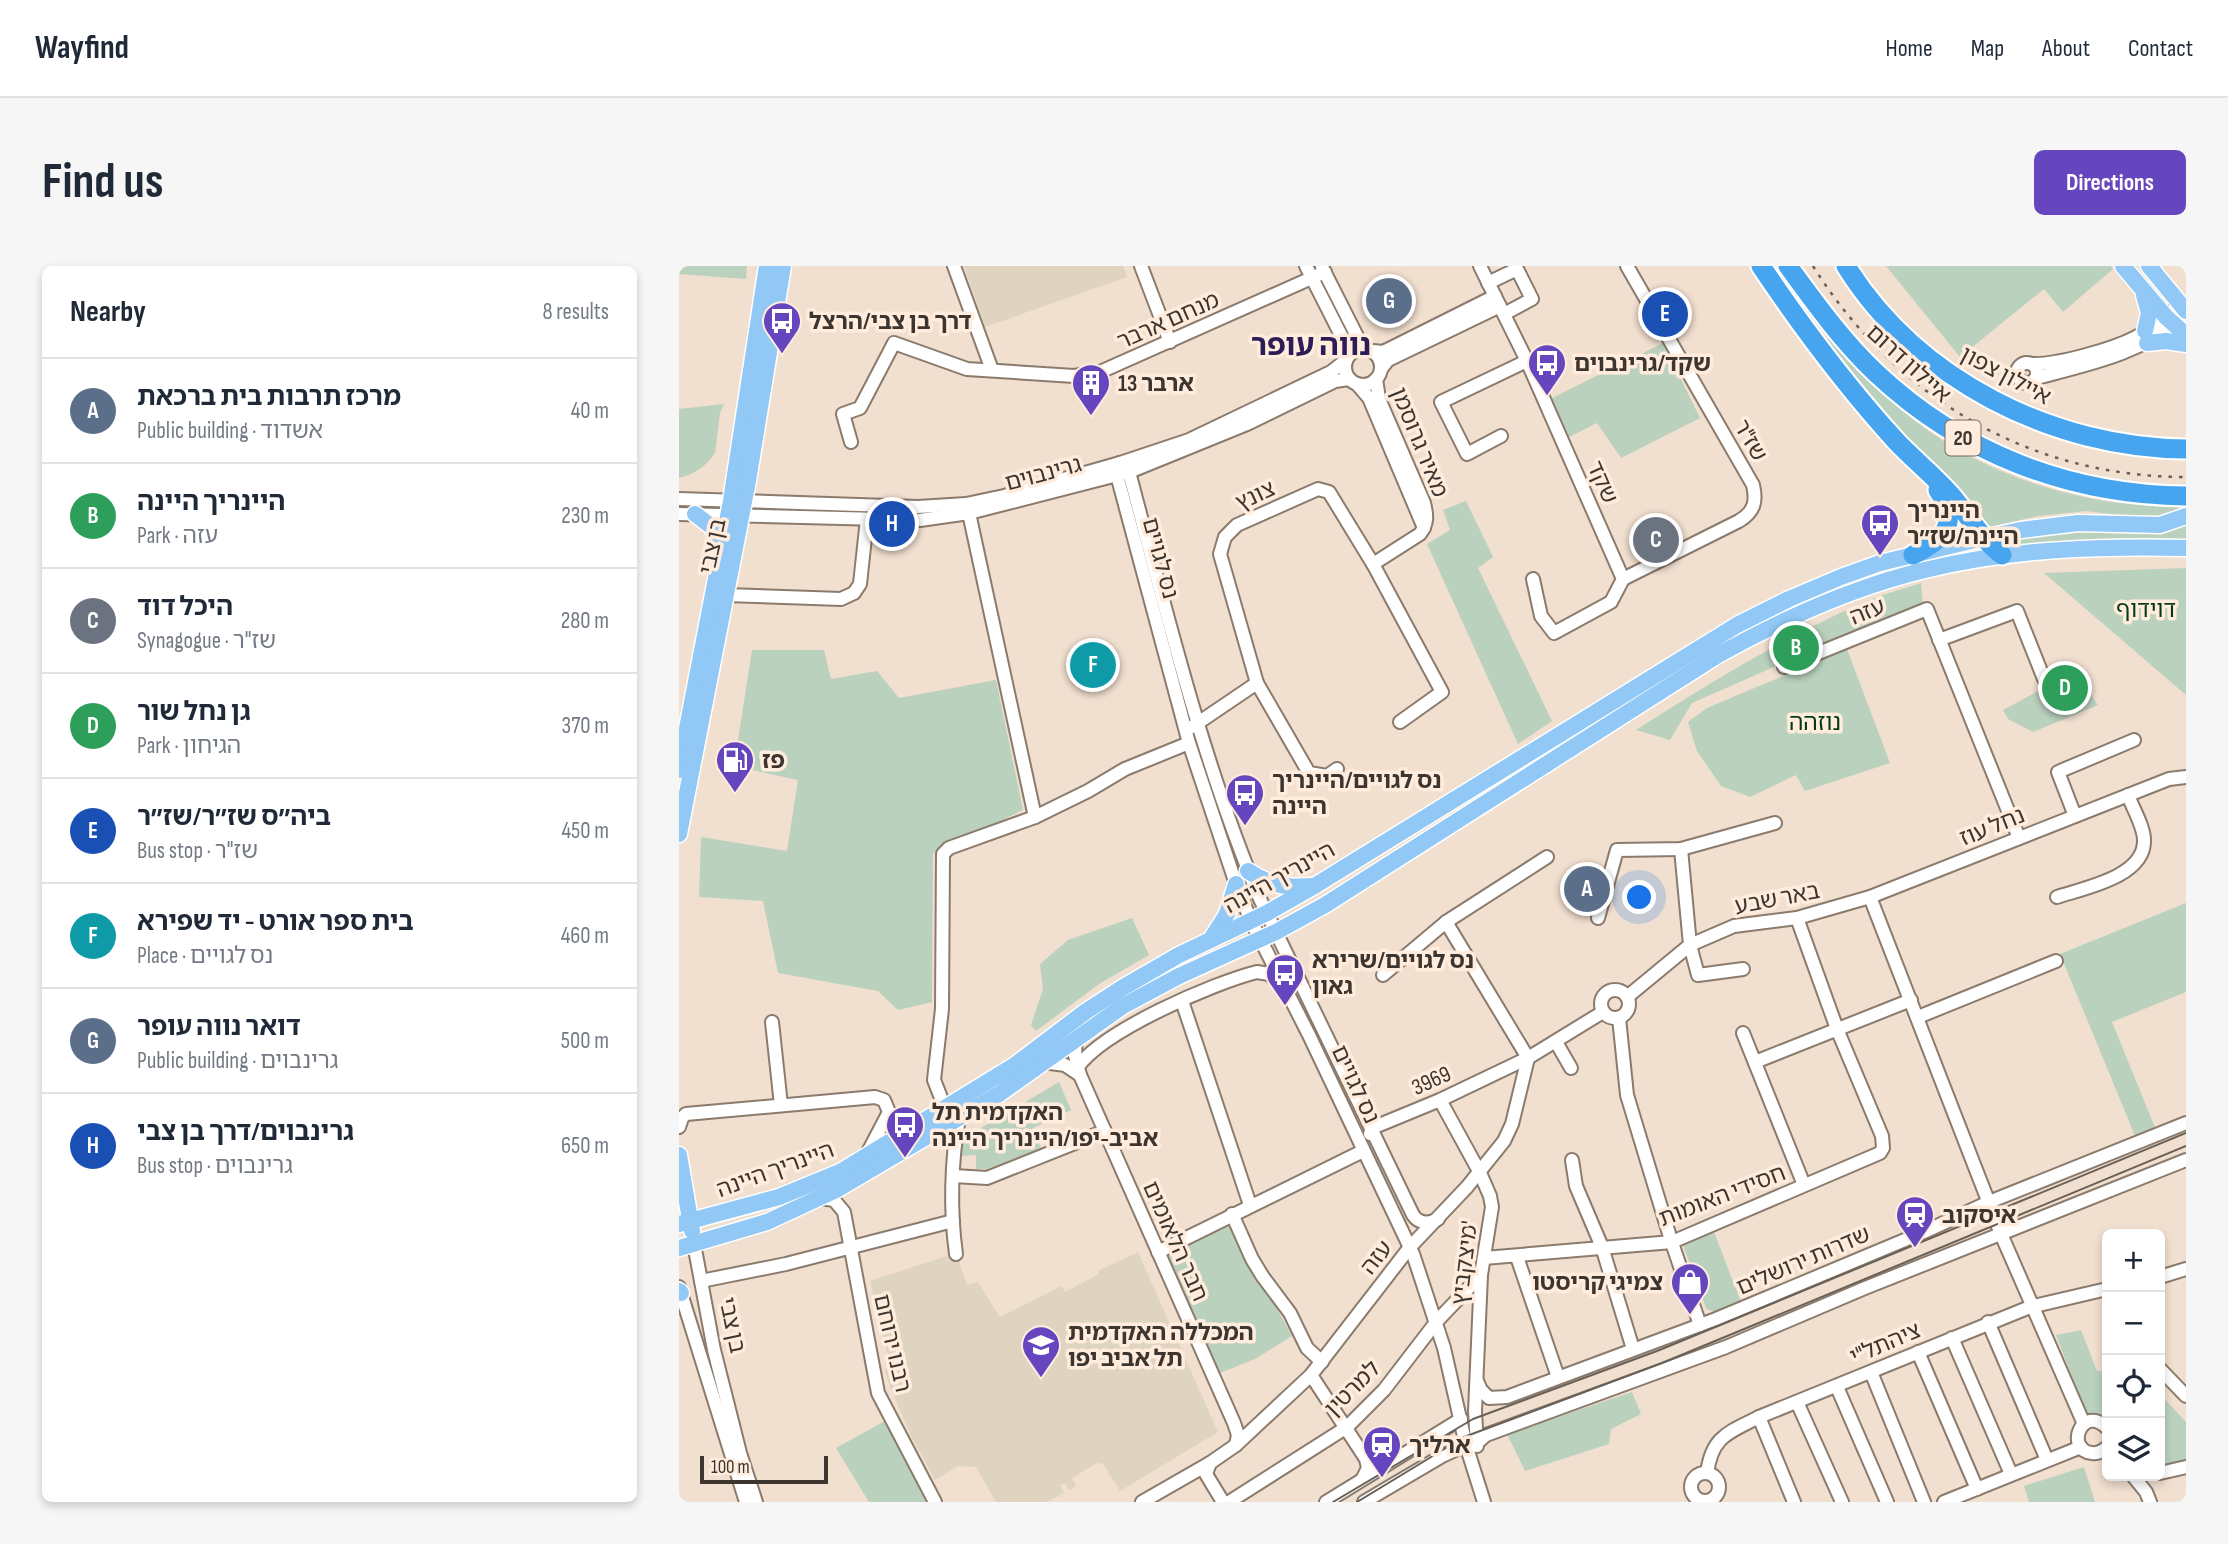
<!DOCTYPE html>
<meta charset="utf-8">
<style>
:root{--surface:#fff;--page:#f6f6f7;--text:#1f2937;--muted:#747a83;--line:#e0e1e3;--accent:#6646bf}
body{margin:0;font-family:"Sofia Sans Condensed","Noto Sans Hebrew",sans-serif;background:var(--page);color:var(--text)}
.controls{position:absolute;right:21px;bottom:21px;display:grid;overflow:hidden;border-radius:10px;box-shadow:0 4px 10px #0003}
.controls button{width:63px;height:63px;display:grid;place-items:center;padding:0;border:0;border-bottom:2px solid var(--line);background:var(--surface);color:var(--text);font:35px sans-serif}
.scale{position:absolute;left:21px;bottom:18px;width:128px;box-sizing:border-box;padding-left:7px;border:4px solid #3d3630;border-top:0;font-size:19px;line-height:24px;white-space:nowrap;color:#3d3630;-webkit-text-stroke:5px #ffecdc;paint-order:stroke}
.you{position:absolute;left:961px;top:632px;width:24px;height:24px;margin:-18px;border:5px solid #fff;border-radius:50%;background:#1a73e8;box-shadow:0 0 0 10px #1a73e833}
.badge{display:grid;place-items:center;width:46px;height:46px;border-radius:50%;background:var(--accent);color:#fff;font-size:23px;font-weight:700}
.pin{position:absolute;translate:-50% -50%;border:4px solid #fff;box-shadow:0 2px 7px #0006}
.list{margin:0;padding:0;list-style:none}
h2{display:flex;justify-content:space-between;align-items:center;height:91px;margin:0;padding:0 28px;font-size:30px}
h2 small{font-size:23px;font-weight:400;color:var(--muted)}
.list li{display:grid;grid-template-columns:46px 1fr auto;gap:21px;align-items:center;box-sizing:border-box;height:105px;padding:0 28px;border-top:2px solid var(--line)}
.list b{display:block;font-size:26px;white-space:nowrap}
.list p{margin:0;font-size:23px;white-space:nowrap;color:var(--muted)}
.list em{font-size:23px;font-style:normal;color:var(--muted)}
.icon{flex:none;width:38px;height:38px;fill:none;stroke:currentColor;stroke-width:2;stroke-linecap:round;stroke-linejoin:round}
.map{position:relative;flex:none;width:1507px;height:1236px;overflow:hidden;border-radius:10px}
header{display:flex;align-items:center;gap:42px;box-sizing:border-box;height:98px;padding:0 35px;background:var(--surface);border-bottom:2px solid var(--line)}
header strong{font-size:33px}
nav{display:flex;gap:38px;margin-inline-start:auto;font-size:24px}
.intro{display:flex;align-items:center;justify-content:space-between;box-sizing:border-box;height:168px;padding:0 42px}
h1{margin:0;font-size:49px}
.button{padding:18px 32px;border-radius:10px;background:var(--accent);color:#fff;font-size:24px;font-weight:700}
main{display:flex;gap:42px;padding:0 42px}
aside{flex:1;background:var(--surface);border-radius:10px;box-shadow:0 4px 10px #0003}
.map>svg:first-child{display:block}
.education{fill:#dfd4c0}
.green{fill:#bad1be}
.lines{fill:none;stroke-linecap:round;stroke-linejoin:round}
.minor-casing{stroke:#8b7b6d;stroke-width:16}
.major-casing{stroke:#fff;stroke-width:19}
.highway-casing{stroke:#fff;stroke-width:23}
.minor{stroke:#fff;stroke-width:12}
.major{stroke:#91c8f5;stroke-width:16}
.highway{stroke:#47a4ee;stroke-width:19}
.tram{stroke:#696057;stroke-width:2}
.rail{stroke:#696057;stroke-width:2.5;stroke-dasharray:3.5 7;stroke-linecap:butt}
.labels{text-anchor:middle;stroke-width:7;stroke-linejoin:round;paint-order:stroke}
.shield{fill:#ffecdc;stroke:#776d64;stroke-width:2}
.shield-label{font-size:21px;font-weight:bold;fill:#3d3630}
.street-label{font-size:23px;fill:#3d3630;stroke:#ffecdc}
.poi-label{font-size:23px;font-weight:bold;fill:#3d3630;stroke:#ffecdc;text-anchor:start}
.park-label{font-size:23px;fill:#013a17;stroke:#ffecdc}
.district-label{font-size:30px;font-weight:bold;fill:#2c1d57;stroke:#ffecdc}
</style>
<header>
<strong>Wayfind</strong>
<nav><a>Home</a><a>Map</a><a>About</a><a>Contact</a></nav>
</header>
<div class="intro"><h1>Find us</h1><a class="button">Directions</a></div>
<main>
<aside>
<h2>Nearby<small>8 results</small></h2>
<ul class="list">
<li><span class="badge" style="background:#5c6f8a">A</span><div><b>מרכז תרבות בית ברכאת</b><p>Public building · אשדוד</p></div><em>40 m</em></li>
<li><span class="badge" style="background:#2e9e5b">B</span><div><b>היינריך היינה</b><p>Park · עזה</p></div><em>230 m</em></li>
<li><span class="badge" style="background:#6b7280">C</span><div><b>היכל דוד</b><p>Synagogue · שז&quot;ר</p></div><em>280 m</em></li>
<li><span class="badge" style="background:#2e9e5b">D</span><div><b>גן נחל שור</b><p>Park · הגיחון</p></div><em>370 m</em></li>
<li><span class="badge" style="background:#1a4fb4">E</span><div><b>ביה״ס שז״ר/שז״ר</b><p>Bus stop · שז&quot;ר</p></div><em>450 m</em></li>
<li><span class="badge" style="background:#0f9aa8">F</span><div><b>בית ספר אורט - יד שפירא</b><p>Place · נס לגויים</p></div><em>460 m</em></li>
<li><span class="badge" style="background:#5c6f8a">G</span><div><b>דואר נווה עופר</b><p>Public building · גרינבוים</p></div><em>500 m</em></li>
<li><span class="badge" style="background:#1a4fb4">H</span><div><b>גרינבוים/דרך בן צבי</b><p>Bus stop · גרינבוים</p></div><em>650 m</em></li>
</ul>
</aside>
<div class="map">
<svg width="1507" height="1236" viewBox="0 0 1507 1236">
<rect width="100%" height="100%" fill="#f1dfcf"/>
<g class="education">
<path d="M285 0H444L448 11 306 61Z"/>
<path d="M280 986 281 999 288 1019 299 1016 321 1051 383 1020 386 1026 420 1008 419 1005 459 986 539 1166 441 1225 424 1198 418 1197 393 1212 397 1220 390 1224 386 1217 381 1219 385 1227 368 1236H317L297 1201 279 1200 256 1214 233 1172 211 1121 206 1105 210 1093 191 1015Z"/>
</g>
<g class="green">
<path d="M0 0H68L67 13 0 8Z"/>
<path d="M1207 0H1432L1434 3 1384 46 1365 23 1281 91Z"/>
<path d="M1149 73C1177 101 1204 130 1235 154 1287 195 1351 221 1415 233 1444 239 1477 239 1506 242L1479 254 1407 245 1360 250 1306 262 1197 143 1144 75Z"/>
<path d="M984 77 1021 152 942 192 918 157 890 171 871 133Z"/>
<path d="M45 138 41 147 36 187C28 199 15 209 0 212V143Z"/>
<path d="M787 235 814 291 799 302 873 455 839 478 748 278 771 264 764 244Z"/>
<path d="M1507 257V274L1437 273 1328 279 1322 276 1387 264Z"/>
<path d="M1507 302V429L1365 307Z"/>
<path d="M1242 317 1244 340 1211 350 1013 437 991 474 957 464C1029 418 1102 373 1181 338 1200 329 1222 324 1242 317Z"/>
<path d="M1168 383 1211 497 1126 525 1117 509 1071 531 1042 520 1018 485 1009 456 1028 442Z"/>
<path d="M73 384H145L152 413 198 405 220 432 317 414 344 544 254 587 253 736 219 744 199 725 99 707 84 635 20 631 22 571 108 585 119 514 55 500Z"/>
<path d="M1396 405 1419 439 1354 466 1329 453 1324 444Z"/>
<path d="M1507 637V726L1433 756 1477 864 1457 872 1381 688Z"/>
<path d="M453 652 470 689 420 718 357 765 352 759 364 723 361 698 389 674Z"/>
<path d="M380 816 392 844 354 862 362 882 308 903H297V889L281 890 282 874Z"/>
<path d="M549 955 613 1070 576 1093 541 1107 488 987Z"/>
<path d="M1035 966 1062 1036C1051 1041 1037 1051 1027 1042L1004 979Z"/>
<path d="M1402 1064 1418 1105H1428V1157L1407 1147 1377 1069Z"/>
<path d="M953 1126 962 1148 932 1163 930 1178 846 1205 828 1168Z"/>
<path d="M1481 1128 1507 1156V1193L1481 1202Z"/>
<path d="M206 1155 253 1236H190L157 1182Z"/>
<path d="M1405 1201 1416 1236H1350L1345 1220Z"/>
</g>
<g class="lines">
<defs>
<g id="minor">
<path d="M275 0 313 104"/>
<path d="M462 0 491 76"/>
<path d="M627 0 666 77 669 90"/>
<path d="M801 0 848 95 944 313 932 336 875 367 862 350 854 313"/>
<path d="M643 1 684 82"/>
<path d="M809 17 838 3 853 33 825 48"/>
<circle cx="684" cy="101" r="18"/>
<path d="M694 85 704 86 816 30"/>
<circle cx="1348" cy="107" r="10"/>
<path d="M1353 98C1378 99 1434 83 1457 71 1474 63 1488 50 1501 39"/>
<path d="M702 103 709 94 821 40"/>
<path d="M1357 112C1411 98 1466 87 1507 48"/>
<path d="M678 118 690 132 745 262"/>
<path d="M822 170 788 188 762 136 848 95"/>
<path d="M172 176 164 148 181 142 215 77 288 103 395 110 421 106 646 6"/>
<path d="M441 197 438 209 510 477 557 618 572 655 630 769 734 988 765 1082 787 1179 805 1236"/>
<path d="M441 197 450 206C488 348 524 498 581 633L734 949C740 958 750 958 759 953"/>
<path d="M0 233 239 241 287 238 325 230 441 197 510 174 652 106 666 95"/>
<path d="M290 247 356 551"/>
<path d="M0 248 241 254 290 247 450 206 568 158 656 115 670 113"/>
<path d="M694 298 741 268C749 257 748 249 745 237L700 133 697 113"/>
<path d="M944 313 1060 255C1075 246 1078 236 1074 219L948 0"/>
<path d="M46 329 162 333 175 327 181 318 188 253"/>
<path d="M1260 374 1338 345 1365 413"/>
<path d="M1105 401 1248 343 1340 572"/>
<path d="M578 417 630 507 648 510 658 503"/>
<path d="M513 461 578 417 541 288 546 271 558 259 639 223 650 226 694 298 763 426 721 456"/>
<path d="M1396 550 1379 506 1455 474"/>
<path d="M1002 583 1011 679 1019 709 1064 703"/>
<path d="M1191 631 1322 968 1405 1158"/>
<path d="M1378 631C1405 622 1464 611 1465 576 1466 562 1454 543 1449 529"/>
<path d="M919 652 938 584 1002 583 1096 557"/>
<path d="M704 709 767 656 868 591"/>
<circle cx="936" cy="738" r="14"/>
<path d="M948 731 1011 679 1055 660 1118 652 1191 631 1490 513 1507 511"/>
<path d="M503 735 571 939"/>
<path d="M1239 751 1377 695"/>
<path d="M940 752 948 829 991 971 1021 1059"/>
<path d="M93 756 102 839"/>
<path d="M1064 767 1125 919"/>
<path d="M397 771 396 790 401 809 555 1157 559 1169 557 1179"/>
<path d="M877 776 892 802"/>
<path d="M364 796 386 799 401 809"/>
<path d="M1076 796 1232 734"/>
<path d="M398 802C423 765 534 717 578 706L590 708 602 718"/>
<path d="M761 834 801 907 811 930 813 941 802 1009 796 1145 798 1180"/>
<path d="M266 842 255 814 263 743 264 588 270 582 356 551 409 525 446 503 510 477"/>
<path d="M0 861 3 852 7 848 196 831 205 834 210 846 188 888"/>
<path d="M691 868 693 862 761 834 849 792 767 656"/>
<path d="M893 894 897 920 923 981 954 1083"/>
<path d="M275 910 308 912 426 865"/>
<path d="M141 932 155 934 165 946 199 1127 256 1236"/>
<path d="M553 948 573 993 584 1011 611 1047 628 1082 643 1096"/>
<path d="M15 978 35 1084 61 1187 77 1236"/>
<path d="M479 986 684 885"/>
<path d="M277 988C271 945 272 895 280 852"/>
<path d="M838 991 879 1111"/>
<path d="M805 992 993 976 1201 887 1204 882 1203 870 1158 763 1118 652"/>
<path d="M1481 1011 1507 1003"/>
<path d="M22 1015 107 998 274 955"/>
<path d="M0 1021 67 1236"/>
<path d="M1309 1056 1368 1194"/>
<path d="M1273 1072 1332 1208"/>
<path d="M1239 1086 1298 1223"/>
<path d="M1481 1103 1507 1130"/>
<path d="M1192 1106 1245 1236"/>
<path d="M632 1109 687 1193 689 1202 684 1212"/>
<path d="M798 1115 802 1124 810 1132 828 1131 1037 1053 1245 966 1310 936 1507 857"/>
<path d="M1158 1121 1208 1236"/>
<path d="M1118 1136 1163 1236"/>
<path d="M1080 1151 1115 1236"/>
<path d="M1428 1162C1403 1137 1385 1184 1413 1187 1420 1188 1424 1185 1428 1181"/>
<path d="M798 1177 807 1169 1047 1081 1186 1022 1507 894"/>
<path d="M531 1197 527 1208 544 1236"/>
<path d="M1028 1207C1033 1170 1049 1167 1080 1151L1351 1041 1428 1023"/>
<path d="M1481 1207 1507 1201"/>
<circle cx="1026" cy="1221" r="14"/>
<path d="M1454 1210 1467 1226 1471 1236"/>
<path d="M463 1236 531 1197 557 1179 632 1109 731 981 788 921 825 875 833 858 849 792 924 746"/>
<path d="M550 1236 668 1161 705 1124 758 1055 802 1009"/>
<path d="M647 1236 782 1153"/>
<path d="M685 1236 763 1190 787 1179"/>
<path d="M1265 1236 1402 1181"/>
</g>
<g id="major">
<path d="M1444 0 1487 51 1507 69"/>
<path d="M1470 0 1507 45"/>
<path d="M1465 29 1470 47 1466 65"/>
<path d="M1468 77 1487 75 1507 78"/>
<path d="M16 248 33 261 42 284"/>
<path d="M0 504 52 235 88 0"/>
<path d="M0 568 69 215 104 0"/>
<path d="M569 605C590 619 606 622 632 620"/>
<path d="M534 670 548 648 557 618"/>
<path d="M0 889 13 965"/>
<path d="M0 958 100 931 161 906 336 799 406 746 443 722 500 689 588 647 637 619 1058 359 1110 333 1162 311 1201 297 1304 272 1342 264 1399 257 1481 259 1507 250"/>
<path d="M0 982 88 956 157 924 320 828 444 740 500 710 597 666 646 639 1039 389C1104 353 1174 321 1246 304 1331 283 1420 280 1507 282"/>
<path d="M0 1025 2 1027"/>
</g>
<g id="highway">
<path d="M1082 0C1123 61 1168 121 1217 175 1234 193 1254 209 1271 228 1289 248 1301 272 1323 289"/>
<path d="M1109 0C1136 37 1164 76 1197 107 1282 187 1390 229 1507 230"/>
<path d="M1167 0C1238 114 1374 182 1507 183"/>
<path d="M1234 289C1266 273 1281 258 1259 224"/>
</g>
</defs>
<use href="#minor" class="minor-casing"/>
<use href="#major" class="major-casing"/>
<use href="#highway" class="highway-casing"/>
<use href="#minor" class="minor"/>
<use href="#major" class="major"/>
<use href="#highway" class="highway"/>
<g class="tram">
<path d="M654 1236 794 1153 978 1085 1507 867"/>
<path d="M678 1236 785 1171 983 1097 1507 880"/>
</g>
<path class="rail" d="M1134 0C1216 131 1350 211 1507 211"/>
</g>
<defs>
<symbol id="bus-pin" viewBox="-11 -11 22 30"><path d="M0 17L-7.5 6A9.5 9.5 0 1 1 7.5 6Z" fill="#6646bf" stroke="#ffecdc"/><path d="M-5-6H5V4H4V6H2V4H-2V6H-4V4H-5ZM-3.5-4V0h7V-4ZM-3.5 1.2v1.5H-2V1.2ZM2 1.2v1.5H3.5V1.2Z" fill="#fff"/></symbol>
<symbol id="building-pin" viewBox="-11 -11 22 30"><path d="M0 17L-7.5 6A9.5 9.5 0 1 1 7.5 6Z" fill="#6646bf" stroke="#ffecdc"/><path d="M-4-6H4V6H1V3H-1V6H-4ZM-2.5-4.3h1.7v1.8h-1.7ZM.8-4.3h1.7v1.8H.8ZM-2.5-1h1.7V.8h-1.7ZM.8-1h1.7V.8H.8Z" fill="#fff"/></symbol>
<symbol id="fuel-pin" viewBox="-11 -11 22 30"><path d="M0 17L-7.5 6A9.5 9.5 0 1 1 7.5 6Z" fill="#6646bf" stroke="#ffecdc"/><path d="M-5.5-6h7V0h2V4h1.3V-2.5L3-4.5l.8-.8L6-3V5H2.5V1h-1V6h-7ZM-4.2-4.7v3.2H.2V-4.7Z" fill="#fff"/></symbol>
<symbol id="station-pin" viewBox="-11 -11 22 30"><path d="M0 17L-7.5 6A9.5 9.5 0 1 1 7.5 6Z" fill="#6646bf" stroke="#ffecdc"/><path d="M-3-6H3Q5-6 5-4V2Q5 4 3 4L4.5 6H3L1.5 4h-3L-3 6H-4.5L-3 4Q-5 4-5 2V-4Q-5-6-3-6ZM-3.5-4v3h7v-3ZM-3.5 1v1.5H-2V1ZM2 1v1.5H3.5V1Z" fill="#fff"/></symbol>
<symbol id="shop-pin" viewBox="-11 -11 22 30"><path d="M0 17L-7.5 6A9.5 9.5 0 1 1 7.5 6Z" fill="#6646bf" stroke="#ffecdc"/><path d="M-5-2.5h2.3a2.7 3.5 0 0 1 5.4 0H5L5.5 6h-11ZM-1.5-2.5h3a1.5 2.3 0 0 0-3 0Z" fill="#fff"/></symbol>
<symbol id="university-pin" viewBox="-11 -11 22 30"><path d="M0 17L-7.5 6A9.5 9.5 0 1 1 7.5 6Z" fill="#6646bf" stroke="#ffecdc"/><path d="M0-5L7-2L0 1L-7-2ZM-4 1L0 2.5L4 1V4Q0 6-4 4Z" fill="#fff"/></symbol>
</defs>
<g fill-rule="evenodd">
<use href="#bus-pin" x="81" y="33" width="44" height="60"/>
<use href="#bus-pin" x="846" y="75" width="44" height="60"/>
<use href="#building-pin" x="390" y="95" width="44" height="60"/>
<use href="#bus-pin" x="1179" y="235" width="44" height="60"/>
<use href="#fuel-pin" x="34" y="472" width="44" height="60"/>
<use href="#bus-pin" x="544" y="505" width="44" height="60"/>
<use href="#bus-pin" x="584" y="685" width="44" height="60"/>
<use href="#bus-pin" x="204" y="837" width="44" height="60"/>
<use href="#station-pin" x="1214" y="927" width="44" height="60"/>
<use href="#shop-pin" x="989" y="994" width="44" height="60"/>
<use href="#university-pin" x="340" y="1057" width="44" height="60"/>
<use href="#station-pin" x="681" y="1157" width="44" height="60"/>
</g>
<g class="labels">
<rect class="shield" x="1266.5" y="154.5" width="35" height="35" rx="5"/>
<g class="shield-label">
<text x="1284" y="179">20</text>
</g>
<g class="street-label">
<text transform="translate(489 54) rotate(-24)" y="8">מנחם ארבר</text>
<text transform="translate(1230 97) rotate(42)" y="8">איילון דרום</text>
<text transform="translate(1327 109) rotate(28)" y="8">איילון צפון</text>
<text transform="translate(1072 174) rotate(60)" y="8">שז"ר</text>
<text transform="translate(741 176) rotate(68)" y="8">מאיר גרוסמן</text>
<text transform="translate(364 207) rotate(-15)" y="8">גרינבוים</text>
<text transform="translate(924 216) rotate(66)" y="8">שקד</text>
<text transform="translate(576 229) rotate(-25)" y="8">צונץ</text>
<text transform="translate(33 280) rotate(-78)" y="8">בן צבי</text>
<text transform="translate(482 292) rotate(75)" y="8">נס לגויים</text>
<text transform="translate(1188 345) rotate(-22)" y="8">עזה</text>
<text transform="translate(1313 560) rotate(-22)" y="8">נחל עוז</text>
<text transform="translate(600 611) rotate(-29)" y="8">היינריך היינה</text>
<text transform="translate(1098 632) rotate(-11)" y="8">באר שבע</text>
<text transform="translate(752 814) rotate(-24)" y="8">3969</text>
<text transform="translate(677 818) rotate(65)" y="8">נס לגויים</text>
<text transform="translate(96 903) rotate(-20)" y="8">היינריך היינה</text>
<text transform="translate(1043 929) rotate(-21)" y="8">חסידי האומות</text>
<text transform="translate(497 975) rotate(66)" y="8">חבר הלאומים</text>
<text transform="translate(697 991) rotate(-52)" y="8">עזה</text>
<text transform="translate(1124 994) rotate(-23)" y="8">שדרות ירושלים</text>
<text transform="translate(785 997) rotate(-83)" y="8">מיצקביץ'</text>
<text transform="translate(54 1059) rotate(78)" y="8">בן צבי</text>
<text transform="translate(214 1077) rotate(77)" y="8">רבנו ירוחם</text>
<text transform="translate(1206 1077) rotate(-23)" y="8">ציהתל"י</text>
<text transform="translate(673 1122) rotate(-45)" y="8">למרטין</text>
</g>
<g class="poi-label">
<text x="130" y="63">דרך בן צבי/הרצל</text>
<text x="895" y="105">שקד/גרינבוים</text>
<text x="439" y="125">ארבר 13</text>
<text x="1228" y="252">היינריך<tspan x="1228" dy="26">היינה/שז״ר</tspan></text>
<text x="83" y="502">פז</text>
<text x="593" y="522">נס לגויים/היינריך<tspan x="593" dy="26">היינה</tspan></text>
<text x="633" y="702">נס לגויים/שרירא<tspan x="633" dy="26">גאון</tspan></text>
<text x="253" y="854">האקדמית תל<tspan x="253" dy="26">אביב-יפו/היינריך היינה</tspan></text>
<text x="1263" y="957">איסקוב</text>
<text x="984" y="1024" text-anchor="end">צמיגי קריסטו</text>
<text x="389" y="1074">המכללה האקדמית<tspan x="389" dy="26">תל אביב יפו</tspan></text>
<text x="730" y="1187">ארליך</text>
</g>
<g class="park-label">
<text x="1467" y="351">דוידוף</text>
<text x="1136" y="464">נוזהה</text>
</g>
<g class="district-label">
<text x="632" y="89">נווה עופר</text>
</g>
</g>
</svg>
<div class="controls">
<button>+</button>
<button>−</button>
<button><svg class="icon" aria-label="locate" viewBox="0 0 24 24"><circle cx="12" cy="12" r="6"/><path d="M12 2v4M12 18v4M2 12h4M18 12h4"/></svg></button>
<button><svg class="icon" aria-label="layers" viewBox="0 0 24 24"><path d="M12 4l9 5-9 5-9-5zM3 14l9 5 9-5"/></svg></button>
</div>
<div class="scale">100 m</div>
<div class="you"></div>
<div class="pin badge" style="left:908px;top:623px;background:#5c6f8a">A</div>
<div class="pin badge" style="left:1117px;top:382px;background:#2e9e5b">B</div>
<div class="pin badge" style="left:977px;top:274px;background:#6b7280">C</div>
<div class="pin badge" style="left:1386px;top:422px;background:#2e9e5b">D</div>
<div class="pin badge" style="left:986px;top:48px;background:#1a4fb4">E</div>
<div class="pin badge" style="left:414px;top:399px;background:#0f9aa8">F</div>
<div class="pin badge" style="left:710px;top:35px;background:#5c6f8a">G</div>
<div class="pin badge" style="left:213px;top:258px;background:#1a4fb4">H</div>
</div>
</main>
